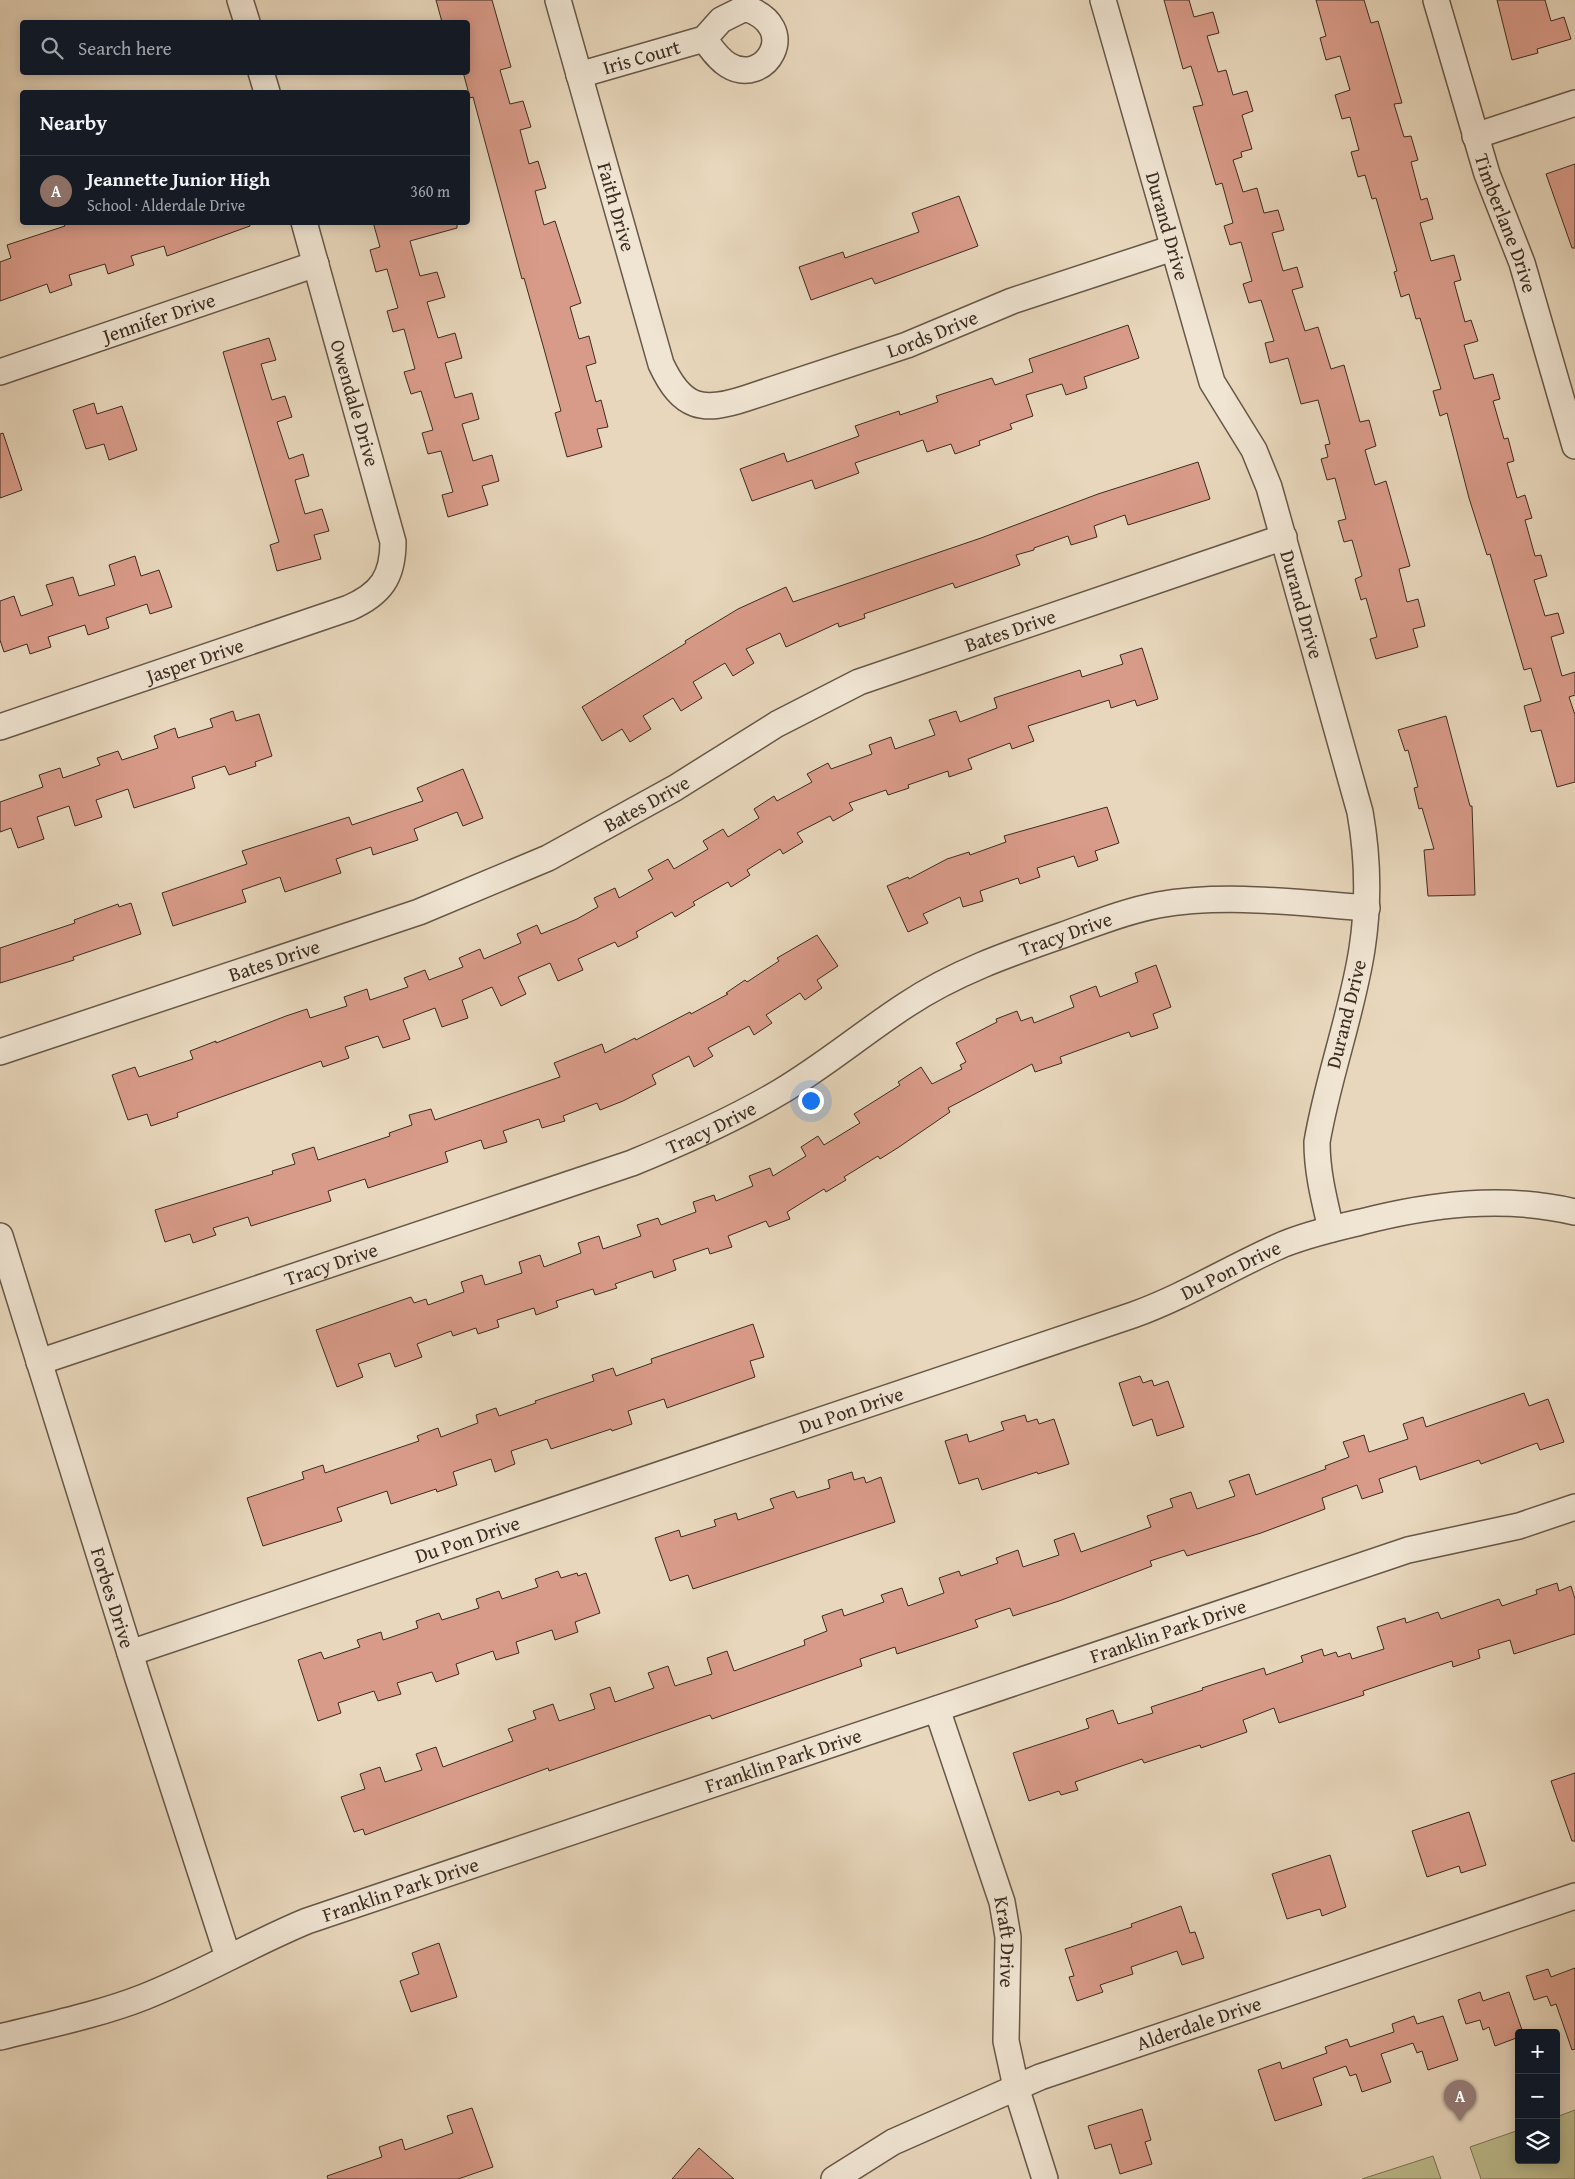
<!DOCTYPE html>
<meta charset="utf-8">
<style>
:root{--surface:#171b24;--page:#242831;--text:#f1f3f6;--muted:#9ea1a6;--line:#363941;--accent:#0b8043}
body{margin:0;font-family:"Gentium Book Plus",serif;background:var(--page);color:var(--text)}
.controls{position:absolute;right:15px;bottom:15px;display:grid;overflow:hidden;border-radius:5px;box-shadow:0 2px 12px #0003}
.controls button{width:45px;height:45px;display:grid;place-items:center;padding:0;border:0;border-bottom:1px solid var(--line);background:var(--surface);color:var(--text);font:25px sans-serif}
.you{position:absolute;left:810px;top:1100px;width:18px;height:18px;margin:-12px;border:4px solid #fff;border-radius:50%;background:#1a73e8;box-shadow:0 0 0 8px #1a73e833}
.badge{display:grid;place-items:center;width:32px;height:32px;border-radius:50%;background:var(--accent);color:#fff;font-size:16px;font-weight:700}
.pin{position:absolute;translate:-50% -41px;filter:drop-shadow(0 1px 2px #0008)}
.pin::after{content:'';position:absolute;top:26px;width:18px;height:15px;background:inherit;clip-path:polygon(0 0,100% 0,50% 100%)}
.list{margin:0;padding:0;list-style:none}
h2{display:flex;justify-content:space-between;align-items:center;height:65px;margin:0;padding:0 20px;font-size:21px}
h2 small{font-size:16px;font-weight:400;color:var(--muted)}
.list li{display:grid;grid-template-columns:32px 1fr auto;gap:15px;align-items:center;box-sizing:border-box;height:70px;padding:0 20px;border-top:1px solid var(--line)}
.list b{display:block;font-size:19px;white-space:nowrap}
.list p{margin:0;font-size:16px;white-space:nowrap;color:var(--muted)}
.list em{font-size:16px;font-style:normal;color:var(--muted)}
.icon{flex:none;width:28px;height:28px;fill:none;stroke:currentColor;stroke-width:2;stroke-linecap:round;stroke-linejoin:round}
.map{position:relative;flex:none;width:1575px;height:2179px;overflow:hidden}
.search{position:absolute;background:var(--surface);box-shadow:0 2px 12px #0003;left:20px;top:20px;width:450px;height:55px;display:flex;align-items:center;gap:12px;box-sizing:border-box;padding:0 18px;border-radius:5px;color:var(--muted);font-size:19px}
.panel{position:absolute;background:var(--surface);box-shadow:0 2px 12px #0003;left:20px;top:90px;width:450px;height:135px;border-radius:5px}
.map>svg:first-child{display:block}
.green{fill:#bdbc8c;stroke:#7c7456}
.building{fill:#d99b89;stroke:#3c2c21}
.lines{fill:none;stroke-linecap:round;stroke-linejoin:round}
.street-casing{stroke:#675748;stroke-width:28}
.street{stroke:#f0e5d3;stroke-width:25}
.labels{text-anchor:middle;stroke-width:4.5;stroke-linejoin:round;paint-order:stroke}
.street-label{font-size:20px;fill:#3c2c21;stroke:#f0e5d3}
</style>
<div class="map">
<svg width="1575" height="2179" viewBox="0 0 1575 2179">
<rect width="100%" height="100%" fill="#e8d7bc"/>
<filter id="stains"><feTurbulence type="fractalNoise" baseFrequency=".004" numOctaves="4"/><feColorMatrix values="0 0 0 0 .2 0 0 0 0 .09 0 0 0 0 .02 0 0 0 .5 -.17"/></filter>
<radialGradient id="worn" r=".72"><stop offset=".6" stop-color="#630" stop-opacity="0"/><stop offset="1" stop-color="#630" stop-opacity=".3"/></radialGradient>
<g class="green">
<path d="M1575 2110V2179H1481L1470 2147 1519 2130V2160H1556V2117Z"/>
<path d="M1433 2156 1441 2179H1362Z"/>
</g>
<g class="building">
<path d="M436 0H492L511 67 500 70 510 104 523 101 531 127 520 130 529 164 538 161 546 188 535 191 544 225 555 221 581 303 570 307 579 339 589 336 596 363 586 366 596 402 601 400 608 427 597 429 602 447 567 457 555 413 561 411 544 349 524 278 522 279 473 97 470 98 463 72H468V22H442Z"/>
<path d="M1164 0H1189L1194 17 1213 12 1219 33 1207 36 1218 72 1226 70 1233 95 1247 91 1253 111 1242 115 1252 149 1241 152 1242 157 1233 160 1243 192 1257 188 1264 213 1278 210 1284 230 1272 233 1283 271 1297 267 1303 287 1292 290 1305 331 1318 327 1331 369 1344 365 1360 422 1369 420 1376 446 1365 450 1375 485 1386 481 1410 566 1399 569 1407 602 1418 599 1425 626 1413 629 1418 647 1376 659 1370 639 1377 637 1366 598 1361 600 1355 579 1362 576 1352 540 1344 542 1338 521 1346 519 1335 478 1327 480 1321 459 1328 457 1325 445 1330 444 1318 400 1301 404 1288 358 1270 363 1265 343 1274 341 1261 300 1249 303 1243 284 1252 281 1241 242 1230 245 1224 226 1233 223 1222 183 1216 185 1193 107 1203 105 1191 66 1183 69Z"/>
<path d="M1316 0H1364L1371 23 1378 21 1402 103 1394 104 1404 137 1411 136 1418 160 1411 162 1421 200 1427 198 1433 219 1420 223 1431 261 1454 255 1461 280 1454 282 1465 322 1471 320 1478 341 1464 345 1474 379 1493 374 1500 399 1493 401 1504 439 1508 438 1514 461 1507 463 1517 498 1525 495 1532 518 1525 520 1535 556 1541 555 1547 576 1534 580 1545 616 1558 613 1564 633 1551 637 1562 676 1575 672V695L1569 697 1575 715V782L1557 787 1541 730 1531 732 1524 706 1541 701 1531 668 1524 670 1490 554 1487 555 1469 498 1447 413 1440 416 1433 391 1441 389 1420 318 1416 319 1409 294 1401 297 1394 272 1397 271 1376 198 1372 199 1365 175 1358 177 1351 152 1359 150 1350 117 1342 119 1335 95 1350 90 1340 56 1326 60 1320 38 1326 36Z"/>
<path d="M1497 0H1545L1551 21 1564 17 1571 39 1537 49 1538 53 1512 60Z"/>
<path d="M1575 164V248H1572L1546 174Z"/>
<path d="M959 196 978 246 875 284 872 278 811 300 799 267 843 252 845 258 919 232 912 213Z"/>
<path d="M63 222H249L250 226 167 256 164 246 131 256 134 265 108 274 105 264 69 275 72 285 50 293 47 284 0 301V262L11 258 7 245 65 226Z"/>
<path d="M373 222H457V228L410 241 420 276 437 272 445 297 427 302 438 338 455 333 462 358 445 363 455 398 472 393 479 419 462 424 473 461 492 455 499 481 482 486 488 505 448 517 442 495 453 492 441 451 428 454 422 433 433 430 421 391 411 394 404 372 415 369 404 329 393 332 387 311 398 308 387 269 376 272 370 250 380 247Z"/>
<path d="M1128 325 1139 358 1084 377 1087 388 1066 395 1062 384 1026 395 1033 416 1010 424 1012 429 979 441 980 445 955 454 951 444 927 452 923 440 855 463 859 473 815 489 812 480 752 501 740 469 784 453 787 462 859 436 855 426 899 411 900 415 938 402 936 396 992 378 995 385 1033 372 1029 359Z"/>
<path d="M269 338 276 360 261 364 272 400 285 396 292 417 277 422 289 459 303 454 309 476 295 480 305 514 322 509 329 531 314 535 321 559 277 571 270 545 279 542 223 352Z"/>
<path d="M94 403 97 414 122 406 137 450 109 460 104 444 86 449 73 410Z"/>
<path d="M3 433 22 490 0 498V434Z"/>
<path d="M1198 462 1210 499 1128 525 1125 515 1094 526 1097 537 1071 545 1068 536 1034 548V550L1016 555 1020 565 955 588 953 583 864 614 865 618 839 627 838 623 786 647 780 633 746 649 754 663 733 676 725 663 693 682 702 698 681 711 673 698 643 716 651 729 630 742 622 729 602 741 582 707 686 643 685 641 738 609 786 587 793 602 981 538 1098 494Z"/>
<path d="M135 556 141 576 159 570 172 607 150 614 147 604 106 618 109 628 88 635 85 625 48 637 51 647 30 654 27 644 4 652 0 640V601L14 596 21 616 53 605 46 585 73 577 79 596 115 585 109 565Z"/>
<path d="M1142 648 1158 699 1137 706 1135 700 1111 708 1109 700 1028 726 1034 741 1012 749 1010 743 968 759 972 769 949 777 948 771 908 785 909 788 888 795 886 790 849 803 853 810 833 821 830 816 797 833 803 842 783 854 780 849 747 870 750 875 731 887 728 882 693 902 695 905 675 917 672 912 636 932 638 937 618 947 615 942 578 959 583 970 558 981 550 963 518 977 526 994 501 1006 492 987 462 1000 468 1018 442 1027 435 1008 403 1020 410 1039 383 1048 378 1036 345 1047 349 1058 323 1067 321 1061 177 1113 178 1117 151 1126 147 1114 128 1120 112 1075 135 1067 139 1077 193 1059 190 1051 216 1041V1043L286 1016 307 1009 310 1018 347 1006 344 997 367 989 370 1000 408 987 404 978 425 970 429 980 463 967 459 958 480 949 484 959 521 943 517 934 537 925 541 934 577 919 598 907 594 898 615 888 619 898 653 879 648 870 668 859 674 869 708 849 703 841 723 829 728 837 759 818 754 809 774 796 777 801 812 782 807 774 828 763 831 769 872 754 869 745 891 737 895 749 935 735 929 720 956 711 960 722 997 708 994 698 1080 670 1082 677 1123 664 1120 655Z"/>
<path d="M233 711 236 721 259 714 272 756 255 762 256 766 229 775 225 766 192 777 195 788 134 808 128 789 96 800 102 817 75 826 69 806 37 817 44 839 18 848 11 828 0 832V802L43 787 39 775 60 768 63 778 100 765 97 758 118 751 122 760 158 748 154 736 175 728 178 738 213 727 210 719Z"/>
<path d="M1446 716 1470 806H1472L1475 895 1428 896 1424 850 1434 849 1422 808 1419 809 1414 788 1418 787 1408 750 1405 751 1398 730Z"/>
<path d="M463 769 483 818 463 826 457 812 414 829 418 840 373 855 371 847 336 859 341 873 285 892 280 877 242 890 246 902 173 926 162 893 247 864 242 851 349 817 352 825 423 801 417 788Z"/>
<path d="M1107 807 1119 843 1095 851 1098 860 1078 867 1074 856 1037 868 1040 877 1020 884 1018 878 980 891 983 901 963 907 960 897 923 914 928 923 908 932 887 886 908 877 909 879 947 859 969 852 970 855 1006 842 1004 836Z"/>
<path d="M131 903 141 934 73 957 74 960 0 983V948L75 923 74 920 118 904 119 907Z"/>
<path d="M817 935 838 966 817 980 822 988 805 1000 800 993 766 1015 772 1023 754 1035 749 1026 708 1048 713 1056 694 1067 689 1056 652 1075 656 1084 623 1101 600 1110 597 1103 563 1116 565 1121 542 1128 539 1119 503 1131 507 1142 484 1149 481 1140 445 1152 448 1162 368 1188 365 1179 328 1191 331 1201 251 1226 248 1217 213 1228 216 1235 193 1243 190 1234 165 1242 155 1210 273 1174 272 1171 295 1164 292 1154 314 1147 318 1160 390 1136 389 1133 412 1125 409 1115 431 1109 435 1120 560 1077 554 1063 602 1044 605 1053 635 1038 636 1040 690 1012 691 1014 728 994 726 993 745 980 747 982 779 961 777 958Z"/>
<path d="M1156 965 1171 1007 1153 1014 1158 1028 1131 1037 1129 1032 1060 1057 1062 1063 1035 1072 1032 1064 948 1108 950 1112 899 1147 880 1159 878 1156 844 1177 846 1180 826 1192 824 1189 787 1212 790 1219 769 1227 766 1221 728 1236 732 1247 710 1254 708 1248 673 1260 676 1270 654 1278 652 1271 615 1284 617 1288 595 1295 593 1289 556 1301 558 1307 536 1315 534 1308 497 1320 499 1327 478 1334 476 1328 453 1336 451 1331 417 1344 422 1357 395 1367 390 1353 358 1364 363 1377 337 1387 316 1330 411 1297 414 1303 426 1299 428 1305 464 1292 461 1282 482 1275 485 1285 522 1273 519 1262 540 1255 544 1267 581 1253 578 1243 599 1236 603 1249 641 1236 637 1225 658 1218 661 1225 696 1212 693 1202 714 1195 716 1201 753 1186 749 1176 770 1168 773 1176 806 1156 801 1147 818 1136 824 1145 860 1123 854 1114 900 1085 898 1082 921 1067 932 1084 962 1069 960 1065 966 1062 956 1043 997 1022 996 1019 1017 1011 1021 1021 1032 1017 1034 1023 1074 1007 1070 996 1096 986 1100 997 1138 982 1135 973Z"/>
<path d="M753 1324 764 1357 750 1361 755 1377 667 1408 664 1399 628 1411 632 1424 612 1431 611 1429 551 1449 547 1439 511 1451 515 1464 495 1472 491 1459 453 1472 457 1485 437 1492 436 1489 391 1504 387 1491 337 1508 342 1521 263 1546 247 1498 304 1479 302 1472 323 1465 325 1473 419 1441 417 1436 438 1428 441 1437 478 1423 476 1415 496 1408 499 1416 536 1403 535 1401 594 1381 592 1375 613 1368 616 1376 652 1363 651 1359Z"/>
<path d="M1140 1376 1143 1383 1152 1380 1154 1386 1168 1381 1184 1427 1157 1436 1152 1419 1133 1426 1119 1383Z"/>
<path d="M1524 1393 1529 1406 1548 1399 1564 1442 1540 1450 1537 1443 1481 1464 1479 1460 1420 1480 1416 1466 1379 1479 1383 1492 1362 1499 1357 1485 1322 1498 1325 1509 1261 1533 1187 1556 1184 1550 1150 1561 1152 1566 1059 1601 1013 1616 1010 1608 975 1620 978 1627 897 1654 895 1647 860 1659 862 1666 712 1719 710 1715 549 1771 548 1768 365 1835 363 1829 354 1832 341 1797 365 1789 360 1774 380 1767 385 1782 422 1770 416 1754 436 1747 443 1767 513 1741 508 1729 536 1719 533 1711 553 1704 559 1721 595 1709 590 1694 610 1687 615 1702 654 1688 648 1673 668 1666 675 1686 712 1674 707 1658 727 1651 734 1671 805 1645 804 1640 827 1631 822 1616 842 1609 844 1616 884 1602 881 1595 902 1588 908 1606 944 1593 939 1578 959 1571 961 1576 998 1563 996 1558 1018 1550 1023 1567 1059 1555 1054 1540 1074 1533 1081 1552 1151 1527 1147 1516 1173 1507 1170 1499 1191 1492 1197 1509 1235 1496 1229 1481 1249 1474 1256 1495 1326 1469 1325 1466 1349 1457 1343 1442 1364 1435 1369 1452 1408 1439 1403 1424 1423 1417 1426 1427Z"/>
<path d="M1025 1415 1027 1422 1037 1419 1039 1424 1054 1419 1069 1464 1038 1474 1037 1472 982 1490 978 1478 959 1484 945 1441 967 1434 969 1442 1004 1430 1001 1422Z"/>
<path d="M852 1472 854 1480 864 1477 866 1483 881 1477 895 1522 693 1589 688 1575 670 1581 655 1538 679 1530 681 1537 716 1526 714 1520 736 1513 738 1520 774 1508 770 1499 794 1491 797 1498 830 1488 828 1480Z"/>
<path d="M558 1571 561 1578 577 1573 578 1576 586 1573 600 1613 575 1622 578 1632 555 1640 552 1630 516 1642 519 1653 496 1660 493 1651 456 1664 459 1674 436 1682 432 1672 397 1683 401 1694 378 1701 374 1691 338 1703 341 1713 318 1721 298 1660 321 1652 324 1659 360 1647 357 1640 381 1632 383 1640 418 1628 416 1621 439 1613 442 1620 479 1608 476 1599 499 1591 502 1599 538 1587 535 1579Z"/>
<path d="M1557 1583 1559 1591 1571 1586 1575 1599V1634L1514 1654 1510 1640 1478 1650 1480 1658 1453 1667 1452 1661 1363 1691 1364 1695 1279 1723 1274 1708 1243 1720 1247 1732 1201 1748 1200 1745 1144 1763 1142 1759 1075 1782 1078 1790 1061 1795 1059 1791 1029 1801 1013 1753 1089 1728 1086 1719 1113 1710 1118 1724 1153 1713 1151 1707 1203 1690 1202 1688 1264 1668 1266 1675 1303 1662 1301 1656 1322 1649 1324 1656 1336 1652 1338 1657 1350 1653 1352 1659 1384 1649 1377 1627 1405 1618 1406 1623 1438 1612 1441 1619 1499 1599 1502 1606 1537 1594 1536 1590Z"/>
<path d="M1575 1773V1841H1572L1551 1781Z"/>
<path d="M1469 1812 1486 1865 1461 1873 1459 1866 1427 1877 1412 1831Z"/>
<path d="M1330 1855 1346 1907 1322 1916 1320 1909 1287 1919 1272 1874Z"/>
<path d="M1181 1906 1190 1933 1195 1932 1204 1958 1182 1965 1177 1951 1131 1967 1133 1974 1100 1985 1103 1992 1077 2001 1069 1977 1074 1976 1065 1949 1132 1927 1131 1924Z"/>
<path d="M439 1943 457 1997 411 2012 400 1981 419 1974 412 1953Z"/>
<path d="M1575 1968V2049L1572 2050 1556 2004 1551 2006 1547 1996 1534 2000 1526 1976 1548 1969 1551 1977Z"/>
<path d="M1480 1992 1483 2001 1509 1992 1523 2033H1519V2037L1495 2046 1489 2027 1483 2030 1480 2020 1466 2024 1458 2000Z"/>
<path d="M1414 2016 1417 2024 1443 2016 1458 2060 1428 2070 1422 2051 1417 2053 1413 2043 1381 2054 1391 2082 1362 2092 1356 2074 1350 2076 1346 2066 1313 2078 1322 2105 1275 2121 1258 2070 1280 2062 1282 2069 1327 2053 1325 2047 1347 2039 1350 2047 1394 2032 1392 2024Z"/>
<path d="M472 2108 493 2167 458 2179H328L327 2176 382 2157 379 2147 402 2139 405 2150 453 2133 447 2116Z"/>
<path d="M1142 2109 1151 2140 1145 2142 1152 2164 1120 2174 1111 2144 1095 2149 1088 2126Z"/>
<path d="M699 2148 734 2179H672Z"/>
</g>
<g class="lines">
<defs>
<g id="street">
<path d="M240 0 247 22"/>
<path id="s1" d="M558 0 661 364C682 409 702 413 747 398L907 345 1012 301 1173 248"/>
<path id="s2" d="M1103 0 1212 382 1254 450 1269 487 1360 812C1368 857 1369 903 1362 949 1352 1014 1328 1077 1317 1142 1317 1172 1324 1199 1331 1229"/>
<path id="s3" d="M1436 0 1487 174 1522 263 1575 446"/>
<path d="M261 72 267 92"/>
<path id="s4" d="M579 75 704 39C711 48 718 59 728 65 765 88 803 27 745 8L721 20 704 39"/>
<path d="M1475 136 1575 103"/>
<path id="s5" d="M0 372 316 264"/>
<path id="s6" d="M0 727 349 608C381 594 393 577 393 542L304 222"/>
<path id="s7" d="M0 1052 419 912 548 858 675 788 777 724 859 682 1284 537"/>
<path id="s8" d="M0 1236 138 1679 228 1957"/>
<path id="s9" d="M39 1362 632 1163C683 1142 733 1120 780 1092 824 1066 863 1033 906 1005 954 973 1008 954 1063 935 1094 924 1126 911 1158 905 1226 893 1299 903 1367 908"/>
<path id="s10" d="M130 1653 1133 1315C1186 1296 1233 1266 1284 1244 1309 1234 1335 1228 1361 1222 1431 1204 1503 1195 1575 1212"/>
<path id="s11" d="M937 1709 1002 1902 1008 1937 1006 2041 1016 2087 1045 2179"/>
<path id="s12" d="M0 2037C48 2025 98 2015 144 1997 200 1975 251 1944 307 1921L1408 1550 1519 1526 1575 1507"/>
<path id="s13" d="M834 2179 893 2142 1040 2077 1575 1896"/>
</g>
</defs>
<use href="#street" class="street-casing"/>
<use href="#street" class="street"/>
</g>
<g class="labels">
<g class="street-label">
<text dy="7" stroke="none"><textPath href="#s4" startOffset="65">Iris Court</textPath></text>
<text dy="7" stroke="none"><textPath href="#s1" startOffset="215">Faith Drive</textPath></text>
<text dy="7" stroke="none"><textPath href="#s3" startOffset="234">Timberlane Drive</textPath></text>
<text dy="7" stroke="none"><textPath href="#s2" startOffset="235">Durand Drive</textPath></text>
<text dy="7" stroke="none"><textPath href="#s5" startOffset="168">Jennifer Drive</textPath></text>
<text dy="7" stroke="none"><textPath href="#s1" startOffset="681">Lords Drive</textPath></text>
<text transform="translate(355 403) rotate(74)" y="7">Owendale Drive</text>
<text dy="7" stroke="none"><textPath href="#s2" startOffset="639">Durand Drive</textPath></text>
<text dy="7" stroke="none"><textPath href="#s7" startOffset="1099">Bates Drive</textPath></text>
<text dy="7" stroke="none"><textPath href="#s6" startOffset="206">Jasper Drive</textPath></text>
<text dy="7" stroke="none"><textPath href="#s7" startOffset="694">Bates Drive</textPath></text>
<text dy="7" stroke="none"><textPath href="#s9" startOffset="1118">Tracy Drive</textPath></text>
<text dy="7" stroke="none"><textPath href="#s7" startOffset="289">Bates Drive</textPath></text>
<text transform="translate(1346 1014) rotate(-76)" y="7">Durand Drive</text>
<text dy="7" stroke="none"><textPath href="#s9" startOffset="712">Tracy Drive</textPath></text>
<text dy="7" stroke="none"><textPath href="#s9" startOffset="308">Tracy Drive</textPath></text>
<text dy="7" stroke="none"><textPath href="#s10" startOffset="1166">Du Pon Drive</textPath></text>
<text dy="7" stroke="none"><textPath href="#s10" startOffset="761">Du Pon Drive</textPath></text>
<text dy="7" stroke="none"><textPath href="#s10" startOffset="356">Du Pon Drive</textPath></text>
<text dy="7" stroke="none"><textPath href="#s8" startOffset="379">Forbes Drive</textPath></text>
<text dy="7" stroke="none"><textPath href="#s12" startOffset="1238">Franklin Park Drive</textPath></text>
<text dy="7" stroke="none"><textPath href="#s12" startOffset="832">Franklin Park Drive</textPath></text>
<text dy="7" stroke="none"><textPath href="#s12" startOffset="428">Franklin Park Drive</textPath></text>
<text dy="7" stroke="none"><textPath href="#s11" startOffset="244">Kraft Drive</textPath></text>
<text dy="7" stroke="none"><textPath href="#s13" startOffset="398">Alderdale Drive</textPath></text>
</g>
</g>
<rect width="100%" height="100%" filter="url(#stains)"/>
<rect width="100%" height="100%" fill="url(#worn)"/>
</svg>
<div class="controls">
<button>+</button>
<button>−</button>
<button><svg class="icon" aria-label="layers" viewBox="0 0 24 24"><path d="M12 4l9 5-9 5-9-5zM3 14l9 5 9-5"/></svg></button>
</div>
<div class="you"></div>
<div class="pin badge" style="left:1460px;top:2121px;background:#8d6e63">A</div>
<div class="search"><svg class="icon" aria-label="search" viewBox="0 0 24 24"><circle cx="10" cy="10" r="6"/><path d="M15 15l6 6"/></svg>Search here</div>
<section class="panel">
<h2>Nearby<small></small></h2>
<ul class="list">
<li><span class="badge" style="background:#8d6e63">A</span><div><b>Jeannette Junior High</b><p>School · Alderdale Drive</p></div><em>360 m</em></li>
</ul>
</section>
</div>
